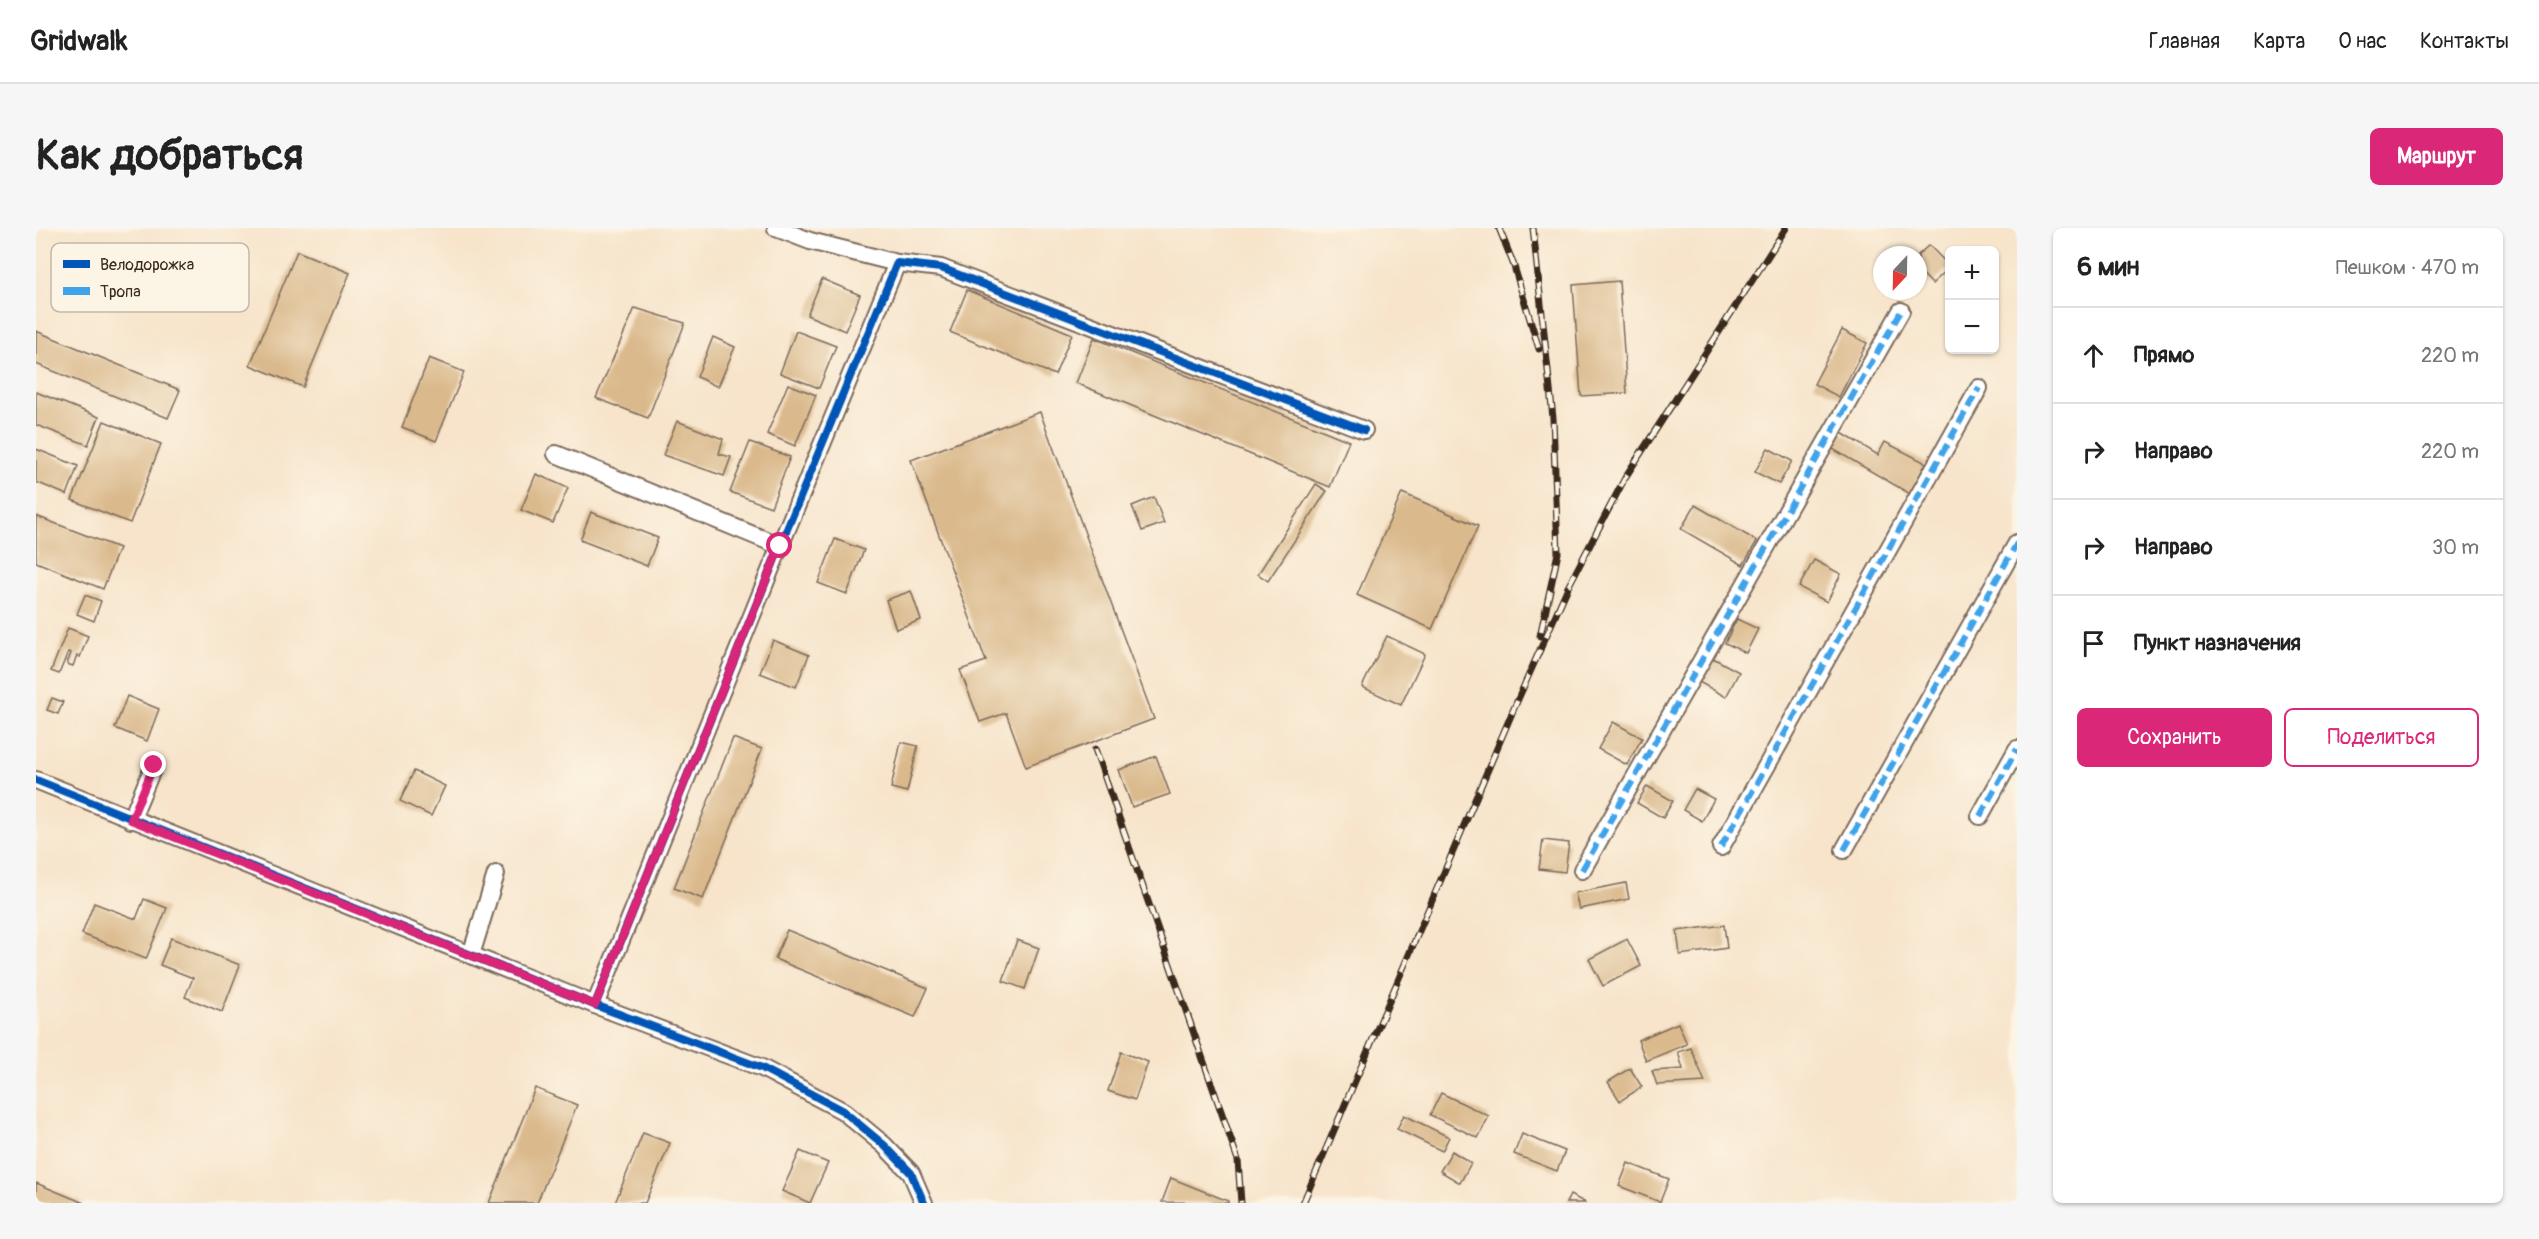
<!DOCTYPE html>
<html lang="ru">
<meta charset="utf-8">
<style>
:root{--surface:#fff;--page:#f6f6f6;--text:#222;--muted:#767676;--line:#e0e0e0;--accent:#db2777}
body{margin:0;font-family:Pangolin,sans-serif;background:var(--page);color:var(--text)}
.controls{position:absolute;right:18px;top:18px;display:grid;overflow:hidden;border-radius:9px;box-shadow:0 2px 4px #0004}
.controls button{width:54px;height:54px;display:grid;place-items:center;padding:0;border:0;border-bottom:2px solid var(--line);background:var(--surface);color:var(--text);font:30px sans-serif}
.compass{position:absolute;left:1837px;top:18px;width:54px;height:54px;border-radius:50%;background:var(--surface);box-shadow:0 2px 4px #0004;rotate:202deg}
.stop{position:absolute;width:18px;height:18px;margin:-14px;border:4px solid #db2777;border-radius:50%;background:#fff}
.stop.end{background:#db2777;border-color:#fff;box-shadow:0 2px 6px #0008}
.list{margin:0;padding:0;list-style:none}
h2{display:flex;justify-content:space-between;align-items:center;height:78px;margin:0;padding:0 24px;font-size:26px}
h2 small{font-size:20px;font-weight:400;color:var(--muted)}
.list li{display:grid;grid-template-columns:39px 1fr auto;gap:18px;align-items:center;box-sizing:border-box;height:96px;padding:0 24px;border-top:2px solid var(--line)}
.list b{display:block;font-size:22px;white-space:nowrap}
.list em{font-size:20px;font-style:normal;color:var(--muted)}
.actions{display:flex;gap:12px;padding:18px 24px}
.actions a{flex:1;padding:14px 0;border:2px solid var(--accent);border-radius:9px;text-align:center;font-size:21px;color:var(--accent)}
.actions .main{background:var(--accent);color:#fff}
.icon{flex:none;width:33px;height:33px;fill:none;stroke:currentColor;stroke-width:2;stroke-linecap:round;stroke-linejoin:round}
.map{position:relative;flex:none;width:1981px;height:975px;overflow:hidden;border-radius:9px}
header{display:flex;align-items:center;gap:36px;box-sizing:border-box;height:84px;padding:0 30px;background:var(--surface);border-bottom:2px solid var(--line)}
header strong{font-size:28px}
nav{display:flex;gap:33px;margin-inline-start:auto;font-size:21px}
.intro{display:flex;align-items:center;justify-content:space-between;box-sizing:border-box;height:144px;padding:0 36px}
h1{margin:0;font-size:42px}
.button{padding:15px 27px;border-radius:9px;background:var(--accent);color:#fff;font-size:21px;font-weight:700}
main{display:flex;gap:36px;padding:0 36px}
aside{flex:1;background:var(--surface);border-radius:9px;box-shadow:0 2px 4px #0004}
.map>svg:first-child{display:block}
.building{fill:#dab98c}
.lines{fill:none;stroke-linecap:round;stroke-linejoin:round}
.street-casing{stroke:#7d6b5b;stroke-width:20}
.street{stroke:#fff;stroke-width:16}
.rail-casing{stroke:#3b2a1e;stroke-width:7}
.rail{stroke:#fcf5e5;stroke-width:4.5;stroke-dasharray:14;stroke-linecap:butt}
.quiet{stroke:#3fa3ea;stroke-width:6;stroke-dasharray:12 6;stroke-linecap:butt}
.cycleway-casing{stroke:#fcf5e5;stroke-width:11}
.cycleway{stroke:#0057b8;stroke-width:8}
.route{stroke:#db2777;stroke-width:8}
.key{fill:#fcf5e5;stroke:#c2b8a9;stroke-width:1.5}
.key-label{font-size:16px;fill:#3b2a1e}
</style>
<header>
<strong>Gridwalk</strong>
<nav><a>Главная</a><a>Карта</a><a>О нас</a><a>Контакты</a></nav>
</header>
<div class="intro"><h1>Как добраться</h1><a class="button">Маршрут</a></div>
<main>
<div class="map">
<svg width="1981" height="975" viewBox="0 0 1981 975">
<rect width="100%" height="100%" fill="#fcf5e5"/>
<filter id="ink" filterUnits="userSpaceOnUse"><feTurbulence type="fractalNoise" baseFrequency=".0167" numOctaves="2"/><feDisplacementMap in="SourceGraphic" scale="12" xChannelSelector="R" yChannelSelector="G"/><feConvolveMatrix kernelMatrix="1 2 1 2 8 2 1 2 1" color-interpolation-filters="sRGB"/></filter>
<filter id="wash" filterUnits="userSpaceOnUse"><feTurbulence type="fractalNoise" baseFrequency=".008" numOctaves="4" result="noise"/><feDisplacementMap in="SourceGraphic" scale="24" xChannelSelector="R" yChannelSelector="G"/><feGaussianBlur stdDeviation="1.35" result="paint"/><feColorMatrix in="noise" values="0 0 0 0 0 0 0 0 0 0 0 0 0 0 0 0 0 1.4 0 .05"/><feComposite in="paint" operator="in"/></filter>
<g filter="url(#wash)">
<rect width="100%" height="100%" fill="#f7e4cb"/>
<g id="blocks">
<g class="building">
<path d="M1893 17 1914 39 1896 56 1882 41V27Z"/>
<path d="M261 23 314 45 267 159 214 137Z"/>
<path d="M786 51 824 67 809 103 771 87Z"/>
<path d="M1583 53 1591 165 1545 168 1537 57Z"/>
<path d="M931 62 1036 106 1019 147 914 104Z"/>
<path d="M599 80 649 95 612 190 560 170Z"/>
<path d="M1806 102 1831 115 1803 169 1778 156Z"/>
<path d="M0 103 144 162 132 190 0 136Z"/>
<path d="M760 103 800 118 783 160 744 145Z"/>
<path d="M677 109 699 119 682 159 661 149Z"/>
<path d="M1058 110 1313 213 1294 259 1040 155Z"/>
<path d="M393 130 428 144 400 213 366 199Z"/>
<path d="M752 156 780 167 759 218 731 206Z"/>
<path d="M0 164 63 189 52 217 0 197Z"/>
<path d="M1004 184 1118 491 990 539 970 485 944 494 924 442 950 433 875 232Z"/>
<path d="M68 193 125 216 94 295 36 272Z"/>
<path d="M641 193 687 211 683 226 695 229 688 248 627 227Z"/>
<path d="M1804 204 1842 227 1849 214 1890 235 1874 266 1795 220Z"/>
<path d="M714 214 754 229 735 279 694 264Z"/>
<path d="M1732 220 1756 233 1743 256 1719 244Z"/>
<path d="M0 221 42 238 31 267 0 254Z"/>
<path d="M500 246 532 260 517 295 485 282Z"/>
<path d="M1280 256 1291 263 1232 353 1222 346Z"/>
<path d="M1366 265 1442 298 1396 401 1321 367Z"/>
<path d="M1118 269 1128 295 1106 303 1096 278Z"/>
<path d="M1659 277 1721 313 1707 337 1645 301Z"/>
<path d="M555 284 622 310 611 338 544 312Z"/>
<path d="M0 288 83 320 67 361 0 334Z"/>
<path d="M799 311 828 322 811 366 782 355Z"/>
<path d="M1778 332 1805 346 1791 374 1763 359Z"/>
<path d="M875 363 885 392 860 401 850 372Z"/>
<path d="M49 367 65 373 58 393 41 386Z"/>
<path d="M1701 391 1722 401 1710 425 1689 415Z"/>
<path d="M32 400 52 408 44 429 41 427 37 438 31 436 35 425 32 424 23 446 15 443Z"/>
<path d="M1351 408 1389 426 1365 477 1326 459Z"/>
<path d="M737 412 773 427 760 459 724 445Z"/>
<path d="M1677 430 1703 444 1690 469 1663 454Z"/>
<path d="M91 468 123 481 111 513 79 500Z"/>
<path d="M16 470 27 474 22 486 11 482Z"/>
<path d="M1577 494 1606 510 1591 537 1562 521Z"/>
<path d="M697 510 726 521 667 671 638 660Z"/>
<path d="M865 514 882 518 871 564 855 560Z"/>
<path d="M1120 528 1134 566 1096 579 1083 542Z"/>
<path d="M378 543 409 558 395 588 364 573Z"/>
<path d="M1611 558 1637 573 1627 590 1601 575Z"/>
<path d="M1659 561 1678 571 1666 593 1647 582Z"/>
<path d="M1507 612 1533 615 1529 644 1503 641Z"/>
<path d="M1590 655 1593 671 1543 681 1539 665Z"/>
<path d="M108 671 131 680 110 731 46 706 58 675 100 691Z"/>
<path d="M1688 697 1691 720 1644 727 1641 703Z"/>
<path d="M751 702 892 760 879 789 739 731Z"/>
<path d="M135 710 204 737 186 784 149 769 157 750 124 737Z"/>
<path d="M1591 711 1605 738 1567 758 1553 731Z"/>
<path d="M981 712 1003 720 989 761 967 753Z"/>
<path d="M1642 795 1651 816 1610 833 1602 812Z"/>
<path d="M1655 820 1669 854 1621 857 1616 843 1647 841 1642 824Z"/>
<path d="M1085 824 1112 834 1099 872 1072 863Z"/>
<path d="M1594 840 1606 859 1584 873 1572 854Z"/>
<path d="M499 860 541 877 501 975H453Z"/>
<path d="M1405 865 1453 888 1442 910 1394 887Z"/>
<path d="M1368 887 1413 909 1406 923 1361 901Z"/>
<path d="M607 905 634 915 609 975H579Z"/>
<path d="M1486 906 1529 923 1521 943 1478 926Z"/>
<path d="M764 923 792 935 774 975 746 963Z"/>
<path d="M1416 923 1435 935 1424 955 1404 943Z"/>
<path d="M1592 935 1633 951 1624 974 1583 958Z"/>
<path d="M1135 950 1192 973V975L1126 974Z"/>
<path d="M0 955 48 975H0Z"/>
<path d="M1534 967 1550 975H1530Z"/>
</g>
</g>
</g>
<g filter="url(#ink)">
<use href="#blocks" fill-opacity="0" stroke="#7d6b5b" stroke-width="1.5"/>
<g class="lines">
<defs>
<g id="street">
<path d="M740 0 774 13 861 35"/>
<path d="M520 226 744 318"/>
<path d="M0 552 559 777 726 840 807 883 848 917 875 945 888 975"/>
<path d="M1944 588 1981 521"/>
<path d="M95 592 118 537"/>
<path d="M1685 619 1943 160"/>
<path d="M1808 622 1981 315"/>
<path d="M1546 642 1865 83"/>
<path d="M435 727 460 646"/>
<path d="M559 777 744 318 861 35 905 40 1328 202"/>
</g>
</defs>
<use href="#street" class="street-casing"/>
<use href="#street" class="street"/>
<defs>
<g id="rail">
<path d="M1463 0 1477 35 1503 121"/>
<path d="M1497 0 1517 190 1522 325 1504 408"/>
<path d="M1059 521 1202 932 1205 975"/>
<path d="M1267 975 1479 478 1532 359 1590 248 1750 0"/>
</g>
</defs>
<use href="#rail" class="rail-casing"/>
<use href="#rail" class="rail"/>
<g class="quiet">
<path d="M1944 588 1981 521"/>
<path d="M1685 619 1943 160"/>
<path d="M1808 622 1981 315"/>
<path d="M1546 642 1865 83"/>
</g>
<defs>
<g id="cycleway">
<path d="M0 552 559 777 726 840 807 883 848 917 875 945 888 975"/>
<path d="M559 777 744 318 861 35 905 40 1328 202"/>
</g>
</defs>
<use href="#cycleway" class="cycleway-casing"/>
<use href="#cycleway" class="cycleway"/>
</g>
</g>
<g class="lines" filter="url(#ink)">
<path class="route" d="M118 537 95 592 559 777 744 318"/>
</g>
<rect x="15" y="15" width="198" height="69" rx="9" class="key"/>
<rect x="27" y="32" width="27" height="8" fill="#0057b8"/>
<rect x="27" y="59" width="27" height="8" fill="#3fa3ea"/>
<g class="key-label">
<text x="64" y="42">Велодорожка</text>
<text x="64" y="69">Тропа</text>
</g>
</svg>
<div class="controls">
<button>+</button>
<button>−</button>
</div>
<svg class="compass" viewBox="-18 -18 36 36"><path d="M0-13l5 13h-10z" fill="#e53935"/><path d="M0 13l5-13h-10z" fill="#767676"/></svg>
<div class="stop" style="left:744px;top:318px"></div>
<div class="stop end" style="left:118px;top:537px"></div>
</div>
<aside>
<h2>6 мин<small>Пешком · 470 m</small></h2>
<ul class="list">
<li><svg class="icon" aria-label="ahead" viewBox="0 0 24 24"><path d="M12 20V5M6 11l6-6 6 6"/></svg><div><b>Прямо</b></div><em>220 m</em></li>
<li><svg class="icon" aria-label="right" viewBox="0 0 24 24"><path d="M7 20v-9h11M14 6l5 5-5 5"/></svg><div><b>Направо</b></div><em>220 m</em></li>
<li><svg class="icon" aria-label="right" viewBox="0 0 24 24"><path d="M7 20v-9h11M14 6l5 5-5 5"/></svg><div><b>Направо</b></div><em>30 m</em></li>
<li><svg class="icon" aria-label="arrive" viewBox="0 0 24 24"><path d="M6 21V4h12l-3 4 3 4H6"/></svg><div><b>Пункт назначения</b></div></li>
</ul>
<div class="actions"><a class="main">Сохранить</a><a>Поделиться</a></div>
</aside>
</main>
